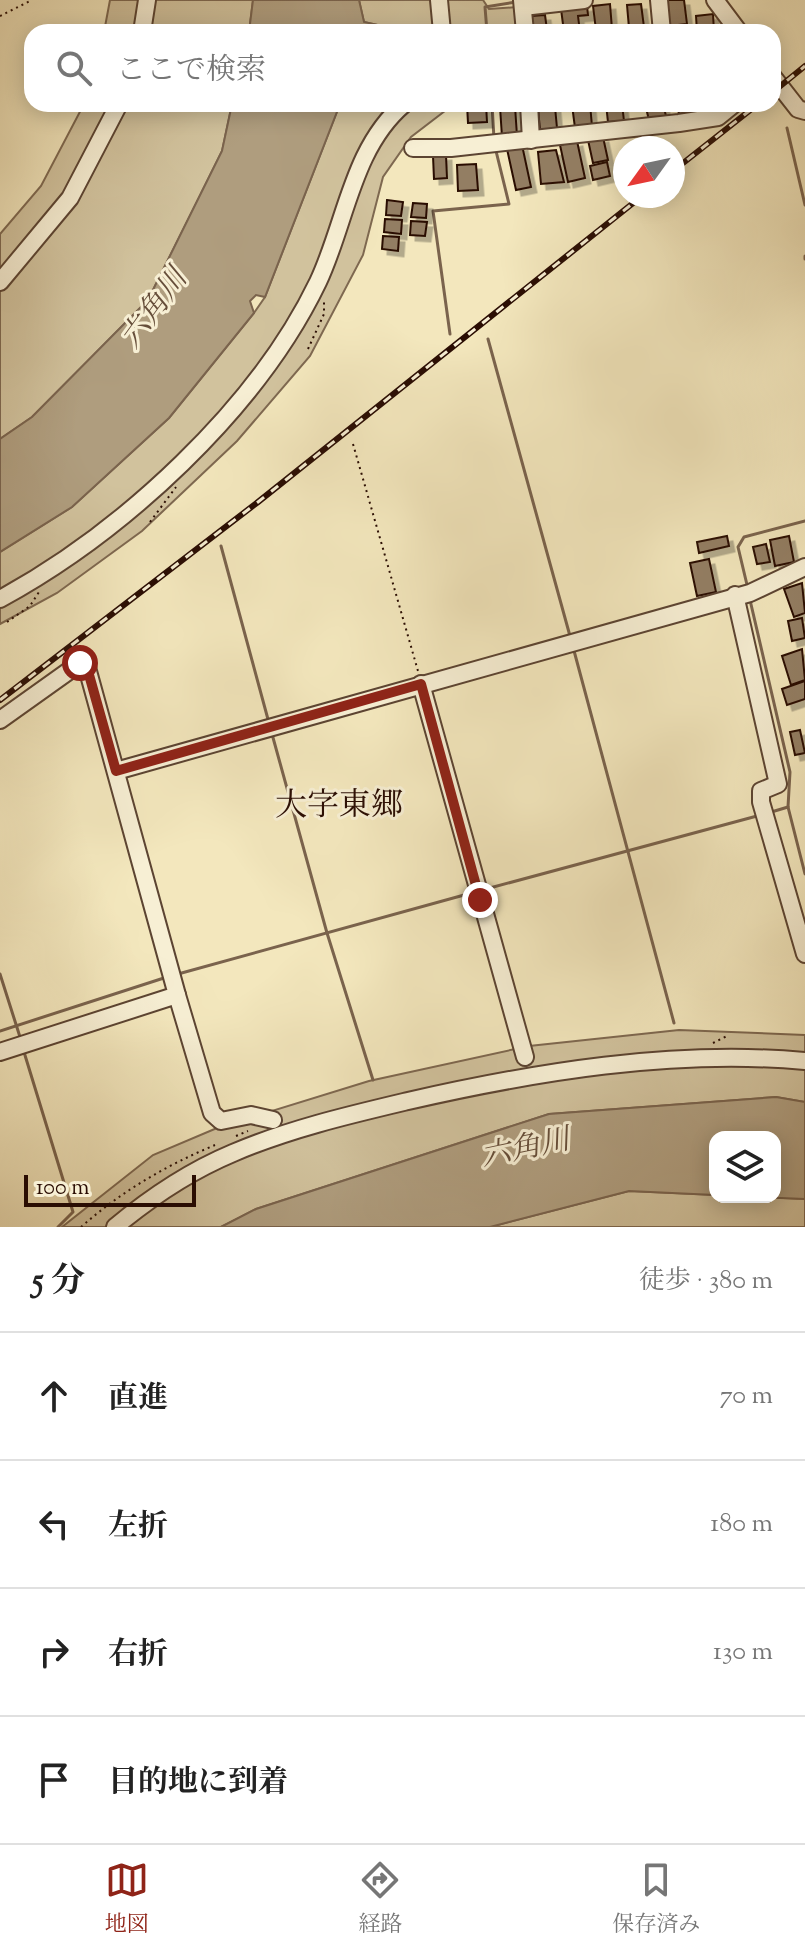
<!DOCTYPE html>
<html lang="ja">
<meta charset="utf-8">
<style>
:root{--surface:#fff;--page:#f2f2f2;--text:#222;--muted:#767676;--line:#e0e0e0;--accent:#8f2418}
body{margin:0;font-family:"Sorts Mill Goudy","Noto Serif JP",serif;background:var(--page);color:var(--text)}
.controls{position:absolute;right:24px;bottom:24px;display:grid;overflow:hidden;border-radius:16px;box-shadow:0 4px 20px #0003}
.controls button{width:72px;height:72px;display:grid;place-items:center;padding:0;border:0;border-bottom:2px solid var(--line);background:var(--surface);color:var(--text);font:40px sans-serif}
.compass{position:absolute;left:613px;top:136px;width:72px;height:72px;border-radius:50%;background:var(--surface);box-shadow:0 4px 20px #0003;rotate:237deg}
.scale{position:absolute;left:24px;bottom:20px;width:172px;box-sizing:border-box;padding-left:8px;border:4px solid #2a0d03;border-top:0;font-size:22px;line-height:28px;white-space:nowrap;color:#2a0d03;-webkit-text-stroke:6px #f7efd4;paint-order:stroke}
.stop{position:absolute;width:24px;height:24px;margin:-18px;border:6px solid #8f2418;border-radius:50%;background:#fff}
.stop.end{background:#8f2418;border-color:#fff;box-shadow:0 2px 8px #0008}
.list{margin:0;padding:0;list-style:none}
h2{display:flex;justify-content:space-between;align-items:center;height:104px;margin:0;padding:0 32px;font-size:34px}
h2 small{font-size:26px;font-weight:400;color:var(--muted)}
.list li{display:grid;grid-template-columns:52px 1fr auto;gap:24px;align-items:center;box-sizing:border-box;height:128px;padding:0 32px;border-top:2px solid var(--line)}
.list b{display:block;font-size:30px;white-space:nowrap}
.list em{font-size:26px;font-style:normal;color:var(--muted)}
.icon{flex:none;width:44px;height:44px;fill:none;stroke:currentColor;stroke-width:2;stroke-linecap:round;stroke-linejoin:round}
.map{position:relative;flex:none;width:805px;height:1227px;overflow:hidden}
.search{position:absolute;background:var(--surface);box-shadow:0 4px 20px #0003;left:24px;right:24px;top:24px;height:88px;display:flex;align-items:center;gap:20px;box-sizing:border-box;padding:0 28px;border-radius:24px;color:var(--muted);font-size:30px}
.sheet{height:616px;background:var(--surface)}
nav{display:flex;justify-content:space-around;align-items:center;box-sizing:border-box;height:112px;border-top:2px solid var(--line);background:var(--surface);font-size:22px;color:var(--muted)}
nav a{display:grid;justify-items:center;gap:4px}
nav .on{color:var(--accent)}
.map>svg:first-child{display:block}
.green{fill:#d1c29d;stroke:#7e6850;stroke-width:2}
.water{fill:#af9d7e;stroke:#7a634d;stroke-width:2}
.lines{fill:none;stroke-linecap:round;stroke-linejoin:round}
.stream{stroke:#7a634d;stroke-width:3}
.building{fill:#937e64;stroke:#2a0d03;stroke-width:2;filter:url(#shadow)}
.minor-casing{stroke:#5c4432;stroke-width:20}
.path{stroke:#2a0d03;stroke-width:2;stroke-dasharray:2 4;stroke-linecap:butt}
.minor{stroke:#f7efd4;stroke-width:16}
.rail-casing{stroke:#2a0d03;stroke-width:6}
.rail{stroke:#f7efd4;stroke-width:3;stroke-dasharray:9;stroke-linecap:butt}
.route{stroke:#8f2418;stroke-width:10}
.labels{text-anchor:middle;stroke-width:6;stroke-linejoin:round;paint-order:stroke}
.water-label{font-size:30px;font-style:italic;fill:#664e3a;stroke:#f7efd4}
.quarter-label{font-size:32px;fill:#2a0d03;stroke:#f7efd4}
</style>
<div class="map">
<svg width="805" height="1227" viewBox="0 0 805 1227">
<defs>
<filter id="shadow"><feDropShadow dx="5.5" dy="5.5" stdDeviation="0" flood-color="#0004"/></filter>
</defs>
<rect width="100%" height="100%" fill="#f3e7bd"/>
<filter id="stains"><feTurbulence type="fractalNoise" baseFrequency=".0025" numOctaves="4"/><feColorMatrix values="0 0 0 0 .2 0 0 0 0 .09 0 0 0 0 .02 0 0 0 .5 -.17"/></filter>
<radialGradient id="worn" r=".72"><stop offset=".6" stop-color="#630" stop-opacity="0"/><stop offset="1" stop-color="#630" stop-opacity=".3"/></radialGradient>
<g class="green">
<path d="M110 0H253L249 32H104Z"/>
<path d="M359 0H483L489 9 517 7 519 32H409L364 22Z"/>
<path d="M84 104H232L222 151 148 300 32 417 0 439V234L41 186Z"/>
<path d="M340 104H454L411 137 383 177 363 255 310 356 237 441 142 531 57 593 0 624V552L72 507 169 418 254 313 265 297Z"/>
<path d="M679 1030 805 1035V1102L776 1097 549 1114 256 1209 221 1227H62L153 1155 217 1128 369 1081 529 1046Z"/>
<path d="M629 1191 805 1199V1227H490Z"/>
</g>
<g class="water">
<path d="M253 0H359L364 22 409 32H249Z"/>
<path d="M232 104H340L265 297 256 295 250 301 254 313 169 418 72 507 0 552V439L32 417 148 300 222 151Z"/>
<path d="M776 1097 805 1102V1199L759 1197H775V1137H715V1195L629 1191 490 1227H221L256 1209 549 1114Z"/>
</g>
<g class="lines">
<g class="stream">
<path d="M487 32 485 7 516 2"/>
<path d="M492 104 494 139"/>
<path d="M787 128 805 205"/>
<path d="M805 256V259"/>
<path d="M450 334 433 211 509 204 496 151"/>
<path d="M488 339 570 636"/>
<path d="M221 546 269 723"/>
<path d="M748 589 738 547 744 537 805 521"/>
<path d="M750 600 790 772 788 807 805 874"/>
<path d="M573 647 674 1023"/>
<path d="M272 734 327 933 373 1080"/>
<path d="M768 813 788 807"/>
<path d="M486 889 757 816"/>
<path d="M0 974 20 1037"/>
<path d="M178 974 475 892"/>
<path d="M0 1031 167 977"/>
<path d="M24 1052 73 1212 58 1227"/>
</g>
</g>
<g class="building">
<path d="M666 0H684L687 24 669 26Z"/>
<path d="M610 4 612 29 596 30 593 6Z"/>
<path d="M641 4 644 27 629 28 627 5Z"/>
<path d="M587 6 588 15 578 16 580 32H564L561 9Z"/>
<path d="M713 14 714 32H697L696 16Z"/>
<path d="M545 15 547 30 560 28V32H532L531 16Z"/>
<path d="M467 104H486L487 122 468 123Z"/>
<path d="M590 104 592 126 575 128 572 105Z"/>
<path d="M606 104H622L624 121 608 122Z"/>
<path d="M645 104H663L666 116 649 120Z"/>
<path d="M677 104H697L698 111 679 114Z"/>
<path d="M515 106 517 136 502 137 500 107Z"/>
<path d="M555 107 557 128 540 130 538 108Z"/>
<path d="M603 137 608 160 593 163 588 140Z"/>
<path d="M577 141 585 178 568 182 560 145Z"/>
<path d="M522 145 531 187 516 190 507 149Z"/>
<path d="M556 150 564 182 541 184 538 152Z"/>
<path d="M446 155 447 178 434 179 433 156Z"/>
<path d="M607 162 610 176 593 180 590 166Z"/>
<path d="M476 164 478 190 458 191 457 165Z"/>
<path d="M387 200 403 202 401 216 386 215Z"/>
<path d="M413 203 427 204 426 218 411 217Z"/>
<path d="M385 219 402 220 401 234 384 232Z"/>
<path d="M411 221 427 222 425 236 410 235Z"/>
<path d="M383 236 399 237 398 251 382 249Z"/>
<path d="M727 536 729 546 699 553 697 542Z"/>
<path d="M789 536 794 562 775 566 770 540Z"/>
<path d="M766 544 770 562 757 564 753 547Z"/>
<path d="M709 559 716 592 697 596 690 563Z"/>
<path d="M802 583 805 613 794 617 784 589Z"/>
<path d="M802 618 805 638 792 641 788 621Z"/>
<path d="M802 649 805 680 791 685 782 656Z"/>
<path d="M805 681V699L787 705 782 689Z"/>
<path d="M800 730 805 753 795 755 790 732Z"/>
</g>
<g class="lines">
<defs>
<g id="minor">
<path d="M439 0 442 32"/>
<path d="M522 0 525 32"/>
<path d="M659 0 662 32"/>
<path d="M715 0 739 32"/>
<path d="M523 7 584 0"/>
<path d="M142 32 147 0"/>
<path d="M773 77 798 109 805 111"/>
<path d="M529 104 531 140"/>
<path d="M413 148H451L679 123 718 117 734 104"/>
<path d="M0 282 70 198 119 104"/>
<path d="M735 595 778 784 761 791V802L805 954"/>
<path d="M0 599C123 532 257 409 318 282 346 223 352 148 404 104"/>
<path d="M421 684 525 1057"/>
<path d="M0 720 80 663 86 664 177 995 0 1052"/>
<path d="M116 771 750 593 805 567"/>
<path d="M177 995 212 1113 221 1121 251 1115 273 1120"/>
<path d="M115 1227C151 1197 190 1171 233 1153 289 1129 349 1115 408 1101 535 1072 673 1049 805 1061"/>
</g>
</defs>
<use href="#minor" class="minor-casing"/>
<g class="path">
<path d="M0 16 32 0"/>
<path d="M308 349 324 314V302"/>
<path d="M353 444 418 671"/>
<path d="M150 522 176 487"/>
<path d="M7 622 30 606 39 592"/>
<path d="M713 1043 729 1035"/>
<path d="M236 1136 248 1131"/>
<path d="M81 1227C122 1191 165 1166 215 1145"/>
</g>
<use href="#minor" class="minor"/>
<defs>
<g id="rail">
<path d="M773 92 805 66"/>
<path d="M673 171 758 104"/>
<path d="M0 700 258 502 642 196"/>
</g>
</defs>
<use href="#rail" class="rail-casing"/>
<use href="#rail" class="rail"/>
</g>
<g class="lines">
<path class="route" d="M80 663 86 664 116 771 421 684 480 900"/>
</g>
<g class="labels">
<g class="water-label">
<text transform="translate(153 308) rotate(-54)" y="10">六角川</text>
<text transform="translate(525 1147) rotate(-12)" y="10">六角川</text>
</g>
<g class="quarter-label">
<text x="339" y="815">大字東郷</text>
</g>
</g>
<rect width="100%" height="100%" filter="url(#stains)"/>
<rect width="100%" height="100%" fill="url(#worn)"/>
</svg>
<div class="controls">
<button><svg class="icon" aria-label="layers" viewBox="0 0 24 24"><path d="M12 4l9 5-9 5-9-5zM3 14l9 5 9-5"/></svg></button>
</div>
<svg class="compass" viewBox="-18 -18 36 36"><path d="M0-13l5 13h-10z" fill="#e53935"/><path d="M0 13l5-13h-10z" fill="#767676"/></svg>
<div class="scale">100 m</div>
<div class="stop" style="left:80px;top:663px"></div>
<div class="stop end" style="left:480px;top:900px"></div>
<div class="search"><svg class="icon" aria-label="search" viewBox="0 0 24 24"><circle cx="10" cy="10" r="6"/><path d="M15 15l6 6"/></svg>ここで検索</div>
</div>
<section class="sheet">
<h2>5 分<small>徒歩 · 380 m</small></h2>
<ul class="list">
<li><svg class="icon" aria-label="ahead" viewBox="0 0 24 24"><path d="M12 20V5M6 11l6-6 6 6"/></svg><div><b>直進</b></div><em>70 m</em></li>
<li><svg class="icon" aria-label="left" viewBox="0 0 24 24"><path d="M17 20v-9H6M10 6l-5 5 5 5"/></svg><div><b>左折</b></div><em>180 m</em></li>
<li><svg class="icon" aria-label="right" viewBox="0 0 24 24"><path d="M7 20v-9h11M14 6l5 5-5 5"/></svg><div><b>右折</b></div><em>130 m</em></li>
<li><svg class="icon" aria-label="arrive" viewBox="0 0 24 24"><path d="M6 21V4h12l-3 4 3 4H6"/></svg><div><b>目的地に到着</b></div></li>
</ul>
</section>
<nav>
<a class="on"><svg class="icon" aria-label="map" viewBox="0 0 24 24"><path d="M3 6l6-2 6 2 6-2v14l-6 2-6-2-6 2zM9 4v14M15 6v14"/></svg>地図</a>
<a><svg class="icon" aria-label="directions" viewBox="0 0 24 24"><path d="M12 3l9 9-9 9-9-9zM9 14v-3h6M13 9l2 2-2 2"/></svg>経路</a>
<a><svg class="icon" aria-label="saved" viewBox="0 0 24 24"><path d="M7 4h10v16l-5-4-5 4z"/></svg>保存済み</a>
</nav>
